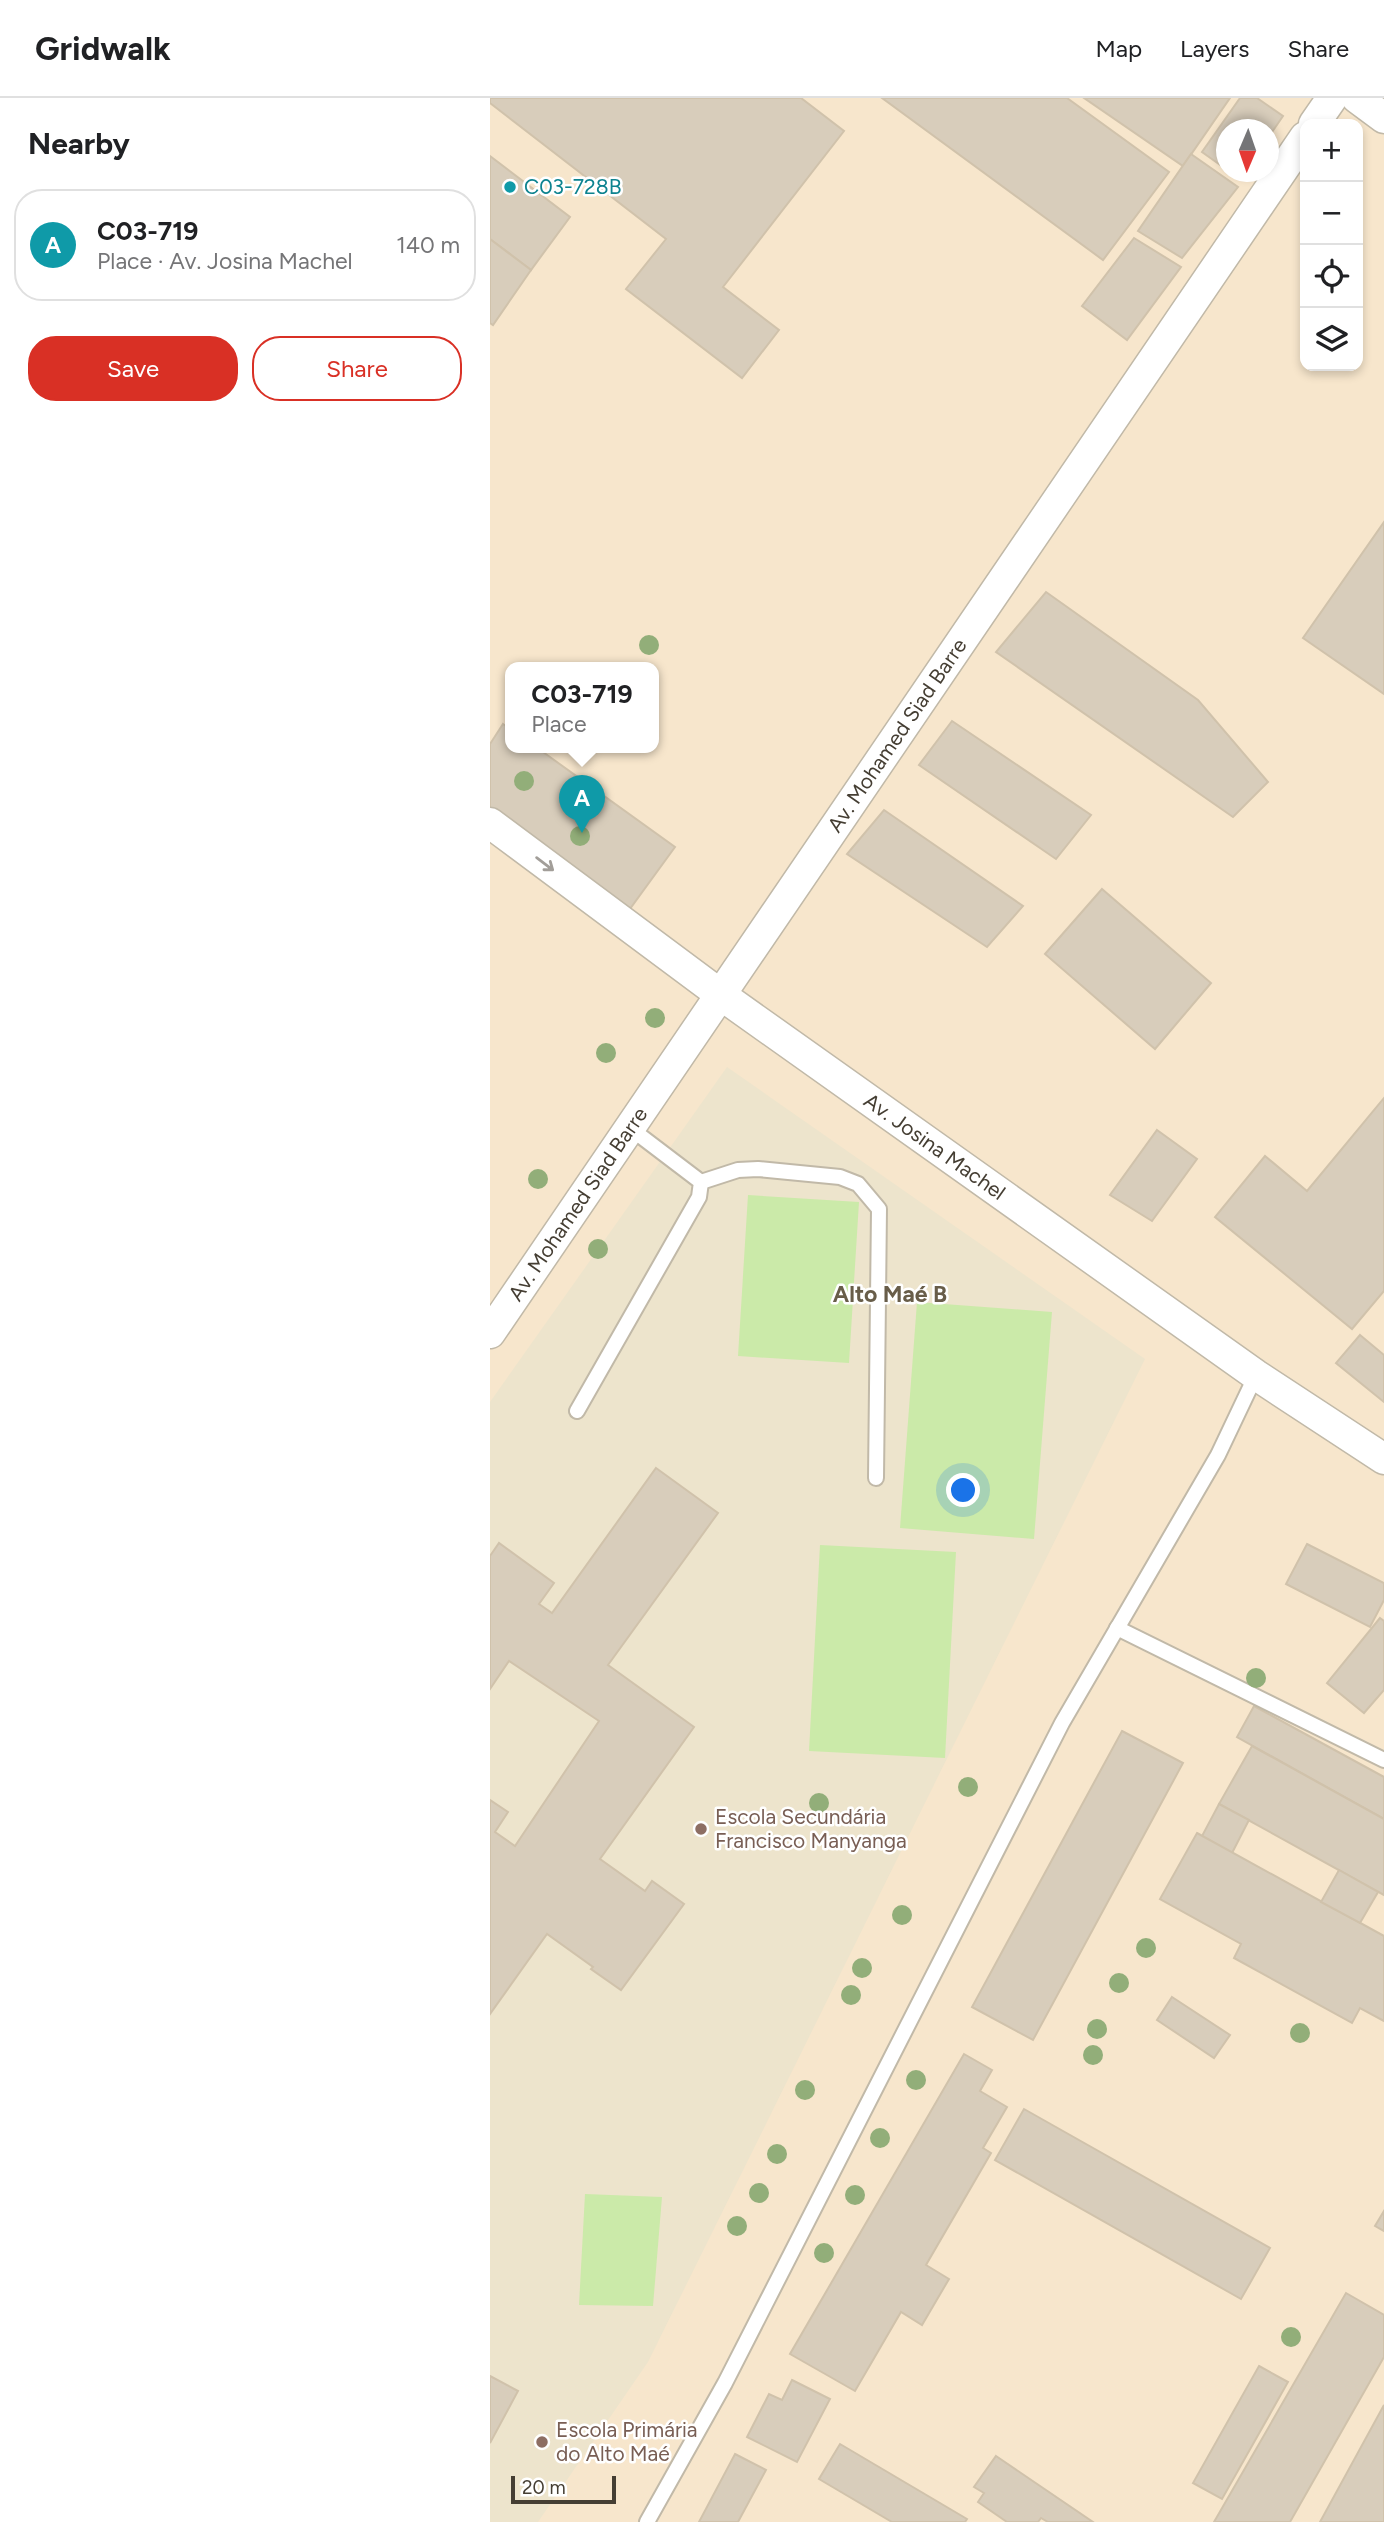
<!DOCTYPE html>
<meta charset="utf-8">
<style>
:root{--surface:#fff;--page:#f6f6f6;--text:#202124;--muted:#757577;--line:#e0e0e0;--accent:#d93025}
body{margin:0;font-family:Figtree,sans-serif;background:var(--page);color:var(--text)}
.controls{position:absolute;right:21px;top:21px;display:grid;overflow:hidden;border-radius:14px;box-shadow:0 4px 10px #0003}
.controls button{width:63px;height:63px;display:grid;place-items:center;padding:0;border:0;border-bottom:2px solid var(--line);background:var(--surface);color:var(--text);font:35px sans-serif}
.compass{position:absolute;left:726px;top:21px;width:63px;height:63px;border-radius:50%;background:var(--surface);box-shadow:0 4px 10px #0003;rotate:182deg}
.scale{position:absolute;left:21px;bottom:18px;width:105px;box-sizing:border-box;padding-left:7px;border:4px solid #453e33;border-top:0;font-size:19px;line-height:24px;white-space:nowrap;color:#453e33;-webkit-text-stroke:5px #fff;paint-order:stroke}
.you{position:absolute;left:474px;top:1393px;width:24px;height:24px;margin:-18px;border:5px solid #fff;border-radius:50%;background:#1a73e8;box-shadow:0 0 0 10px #1a73e833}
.badge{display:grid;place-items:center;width:46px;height:46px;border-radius:50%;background:var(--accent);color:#fff;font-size:23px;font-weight:700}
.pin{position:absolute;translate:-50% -58px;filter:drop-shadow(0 2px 4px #0008)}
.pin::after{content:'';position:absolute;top:37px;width:24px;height:21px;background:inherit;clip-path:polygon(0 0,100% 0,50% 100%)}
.popup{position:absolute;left:15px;top:564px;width:154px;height:91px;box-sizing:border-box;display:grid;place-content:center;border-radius:14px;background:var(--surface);filter:drop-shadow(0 2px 5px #0005);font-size:23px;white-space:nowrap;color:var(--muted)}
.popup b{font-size:26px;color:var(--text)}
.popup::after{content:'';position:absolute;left:50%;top:100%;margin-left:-14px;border:14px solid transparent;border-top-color:var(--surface)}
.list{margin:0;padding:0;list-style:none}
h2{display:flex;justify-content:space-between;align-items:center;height:91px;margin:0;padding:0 28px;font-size:30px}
h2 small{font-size:23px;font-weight:400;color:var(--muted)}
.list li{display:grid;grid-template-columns:46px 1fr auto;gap:21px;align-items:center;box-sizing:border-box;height:112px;margin:0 14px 14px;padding:0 14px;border:2px solid var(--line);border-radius:28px}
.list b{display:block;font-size:26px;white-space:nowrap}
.list p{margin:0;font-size:23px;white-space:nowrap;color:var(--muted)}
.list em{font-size:23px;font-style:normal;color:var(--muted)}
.actions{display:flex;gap:14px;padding:21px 28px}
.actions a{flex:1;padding:16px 0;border:2px solid var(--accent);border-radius:28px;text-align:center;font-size:24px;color:var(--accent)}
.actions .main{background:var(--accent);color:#fff}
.icon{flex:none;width:38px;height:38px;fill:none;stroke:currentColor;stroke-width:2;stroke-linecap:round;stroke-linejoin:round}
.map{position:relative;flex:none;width:894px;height:2424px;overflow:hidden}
header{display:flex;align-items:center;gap:42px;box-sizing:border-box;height:98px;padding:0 35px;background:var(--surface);border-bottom:2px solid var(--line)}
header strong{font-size:33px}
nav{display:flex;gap:38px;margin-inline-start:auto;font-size:24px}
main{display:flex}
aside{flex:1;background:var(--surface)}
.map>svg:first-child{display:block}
.commercial{fill:#f7e6cc;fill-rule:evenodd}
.education{fill:#ede4cc}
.green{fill:#cbeaa9}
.building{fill:#d8cdbb;stroke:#d0c2ab;stroke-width:2}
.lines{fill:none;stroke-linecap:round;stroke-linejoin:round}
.service-casing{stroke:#c1b9a8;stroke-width:18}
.minor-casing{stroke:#c1b9a8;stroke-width:33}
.service{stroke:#fff;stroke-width:14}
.minor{stroke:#fff;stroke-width:30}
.tree{fill:#92ae79}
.oneway{stroke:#a29e99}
.culture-dot{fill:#0f9aa8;stroke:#fff;stroke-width:2.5}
.education-dot{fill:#8d6e63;stroke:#fff;stroke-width:2.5}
.labels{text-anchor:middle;stroke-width:5;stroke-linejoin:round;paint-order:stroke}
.culture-label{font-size:21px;fill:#0d838f;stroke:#fff;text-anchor:start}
.street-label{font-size:21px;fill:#453e33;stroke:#fff}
.education-label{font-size:21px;fill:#785e54;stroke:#fff;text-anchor:start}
.neighbourhood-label{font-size:23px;font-weight:bold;fill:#685d49;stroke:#fff}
</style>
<header>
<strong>Gridwalk</strong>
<nav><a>Map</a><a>Layers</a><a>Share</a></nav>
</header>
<main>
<aside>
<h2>Nearby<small></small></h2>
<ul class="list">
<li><span class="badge" style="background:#0f9aa8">A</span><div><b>C03-719</b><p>Place · Av. Josina Machel</p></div><em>140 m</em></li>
</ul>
<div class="actions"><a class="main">Save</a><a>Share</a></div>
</aside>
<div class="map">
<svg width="894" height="2424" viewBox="0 0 894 2424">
<rect width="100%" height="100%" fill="#f3eee3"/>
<path class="commercial" d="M0 0H894V2424H0ZM815 26H868V268H815ZM736 32H778V74H736ZM20 569H164V649H20Z"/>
<path class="education" d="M237 969 655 1261 158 2264 48 2424H0V1304Z"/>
<g class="green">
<path d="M258 1097 369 1104 359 1265 248 1258Z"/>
<path d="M427 1204 562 1214 544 1441 410 1430Z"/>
<path d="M330 1447 466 1454 455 1660 319 1653Z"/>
<path d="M95 2096 172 2099 163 2208 89 2207Z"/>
</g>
<g class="building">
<path d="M0 0H311L354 33 233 189 289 232 252 280 136 191 176 141 0 5Z"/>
<path d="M392 0H577L679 74 613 162Z"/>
<path d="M594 0H740L693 68Z"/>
<path d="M750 0H767L793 18 778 40V32H736V71L712 54Z"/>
<path d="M701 56 748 89 692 160 648 133Z"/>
<path d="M0 58 80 119 41 172 0 141Z"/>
<path d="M644 140 691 169 637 242 592 208Z"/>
<path d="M0 141 41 172 3 227 0 225Z"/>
<path d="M894 424V596L813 540Z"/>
<path d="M556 494 708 602 778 684 743 719 506 554Z"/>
<path d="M462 623 601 717 566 761 429 667Z"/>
<path d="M13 626 20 631V649H46L185 749 134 819 0 721V646Z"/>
<path d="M394 712 533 808 497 849 357 756Z"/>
<path d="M612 791 721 885 665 951 555 856Z"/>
<path d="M894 1000V1193L862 1231 725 1119 775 1058 817 1093Z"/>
<path d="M667 1032 707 1061 662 1123 620 1097Z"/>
<path d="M870 1237 894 1257V1304L846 1265Z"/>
<path d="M166 1370 228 1415 118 1567 204 1629 110 1761 155 1793 162 1783 194 1806 131 1892 101 1871 103 1869 57 1836 0 1916V1702L18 1714 5 1734 25 1748 109 1623 19 1563 0 1591V1458L9 1445 64 1485 49 1506 62 1515Z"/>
<path d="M817 1446 894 1485V1502L880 1529 796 1486Z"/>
<path d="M890 1520 894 1523V1592L874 1615 837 1585Z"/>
<path d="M764 1608 894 1679V1721L747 1639Z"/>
<path d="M632 1633 693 1665 543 1942 482 1909Z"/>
<path d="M762 1648 894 1721V1797L729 1706Z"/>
<path d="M729 1706 759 1722 742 1755 712 1738Z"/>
<path d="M707 1735 894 1838V1923L870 1910 862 1925 744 1860 751 1846 670 1801Z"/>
<path d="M849 1772 888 1794 870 1825 831 1804Z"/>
<path d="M682 1899 740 1937 724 1960 667 1922Z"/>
<path d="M474 1956 502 1972 490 1993 517 2009 493 2050 501 2055 436 2167 459 2181 432 2227 411 2214 365 2293 300 2256Z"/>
<path d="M534 2011 780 2150 751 2201 505 2062Z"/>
<path d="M894 2113V2133L885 2128Z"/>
<path d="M856 2195 894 2217V2259L800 2424H724Z"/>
<path d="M769 2268 798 2284 732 2401 703 2385Z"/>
<path d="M0 2278 28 2293 0 2345Z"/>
<path d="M302 2282 340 2301 307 2364 257 2339 279 2296 292 2302Z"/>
<path d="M894 2307V2424H830Z"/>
<path d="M350 2346 477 2421 475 2424H402L329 2381Z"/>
<path d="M245 2356 276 2372 248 2424H209Z"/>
<path d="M506 2358 603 2424H558L551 2420 548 2424H517L488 2404 494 2395 484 2389Z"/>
</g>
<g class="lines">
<defs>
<g id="service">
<path d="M211 1084 248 1072 268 1071 350 1079 368 1086 389 1111 386 1380"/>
<path d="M87 1313 209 1099 211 1084 140 1030"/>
<path d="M627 1530 894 1662"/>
<path d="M157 2424 235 2285 572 1625 728 1357 766 1277"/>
</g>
<g id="minor">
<path d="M867 0 894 20"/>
<path d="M824 26 842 0"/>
<path id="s1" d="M0 725 231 897 766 1277 894 1361"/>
<path id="s2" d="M0 1235 815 39"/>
</g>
</defs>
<use href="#service" class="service-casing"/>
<use href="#minor" class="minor-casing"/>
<use href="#service" class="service"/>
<use href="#minor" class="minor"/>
</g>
<g class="tree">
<circle cx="159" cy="547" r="10"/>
<circle cx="34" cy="683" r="10"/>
<circle cx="90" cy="738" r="10"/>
<circle cx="165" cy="920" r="10"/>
<circle cx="116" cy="955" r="10"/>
<circle cx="48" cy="1081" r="10"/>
<circle cx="108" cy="1151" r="10"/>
<circle cx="766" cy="1580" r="10"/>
<circle cx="478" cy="1689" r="10"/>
<circle cx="329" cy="1705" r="10"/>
<circle cx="412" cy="1817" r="10"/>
<circle cx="656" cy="1850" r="10"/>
<circle cx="372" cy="1870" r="10"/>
<circle cx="629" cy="1885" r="10"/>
<circle cx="361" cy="1897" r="10"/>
<circle cx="607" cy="1931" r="10"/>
<circle cx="810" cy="1935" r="10"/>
<circle cx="603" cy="1957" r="10"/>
<circle cx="426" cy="1982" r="10"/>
<circle cx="315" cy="1992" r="10"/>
<circle cx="390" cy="2040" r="10"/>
<circle cx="287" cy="2056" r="10"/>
<circle cx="269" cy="2095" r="10"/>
<circle cx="365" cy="2097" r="10"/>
<circle cx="247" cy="2128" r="10"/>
<circle cx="334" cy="2155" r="10"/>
<circle cx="801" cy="2239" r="10"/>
</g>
<defs><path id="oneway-shaft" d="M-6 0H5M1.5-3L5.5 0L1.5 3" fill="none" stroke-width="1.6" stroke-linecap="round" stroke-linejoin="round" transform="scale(1.75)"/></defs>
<use class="oneway" href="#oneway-shaft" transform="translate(55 766) rotate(37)"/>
<circle class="culture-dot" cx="20" cy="89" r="7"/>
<g class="education-dot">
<circle cx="211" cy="1731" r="7"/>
<circle cx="52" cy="2344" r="7"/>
</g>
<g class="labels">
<g class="culture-label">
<text x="34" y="96">C03-728B</text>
</g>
<g class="street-label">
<text dy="7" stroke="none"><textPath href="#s2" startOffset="723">Av. Mohamed Siad Barre</textPath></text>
<text dy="7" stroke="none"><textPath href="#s1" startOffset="550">Av. Josina Machel</textPath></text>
<text dy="7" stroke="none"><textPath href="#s2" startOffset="156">Av. Mohamed Siad Barre</textPath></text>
</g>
<g class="education-label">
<text x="225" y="1726">Escola Secundária<tspan x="225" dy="24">Francisco Manyanga</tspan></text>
<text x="66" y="2339">Escola Primária<tspan x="66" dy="24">do Alto Maé</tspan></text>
</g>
<g class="neighbourhood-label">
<text x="400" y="1204">Alto Maé B</text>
</g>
</g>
</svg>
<div class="controls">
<button>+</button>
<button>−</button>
<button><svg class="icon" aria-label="locate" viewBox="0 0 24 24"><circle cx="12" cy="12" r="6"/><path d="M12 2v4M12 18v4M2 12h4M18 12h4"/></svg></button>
<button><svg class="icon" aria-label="layers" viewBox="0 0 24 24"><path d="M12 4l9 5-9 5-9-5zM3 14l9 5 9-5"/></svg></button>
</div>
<svg class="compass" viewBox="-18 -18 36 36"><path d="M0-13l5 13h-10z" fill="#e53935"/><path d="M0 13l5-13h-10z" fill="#757577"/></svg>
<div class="scale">20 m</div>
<div class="you"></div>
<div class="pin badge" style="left:92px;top:735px;background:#0f9aa8">A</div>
<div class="popup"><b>C03-719</b>Place</div>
</div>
</main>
